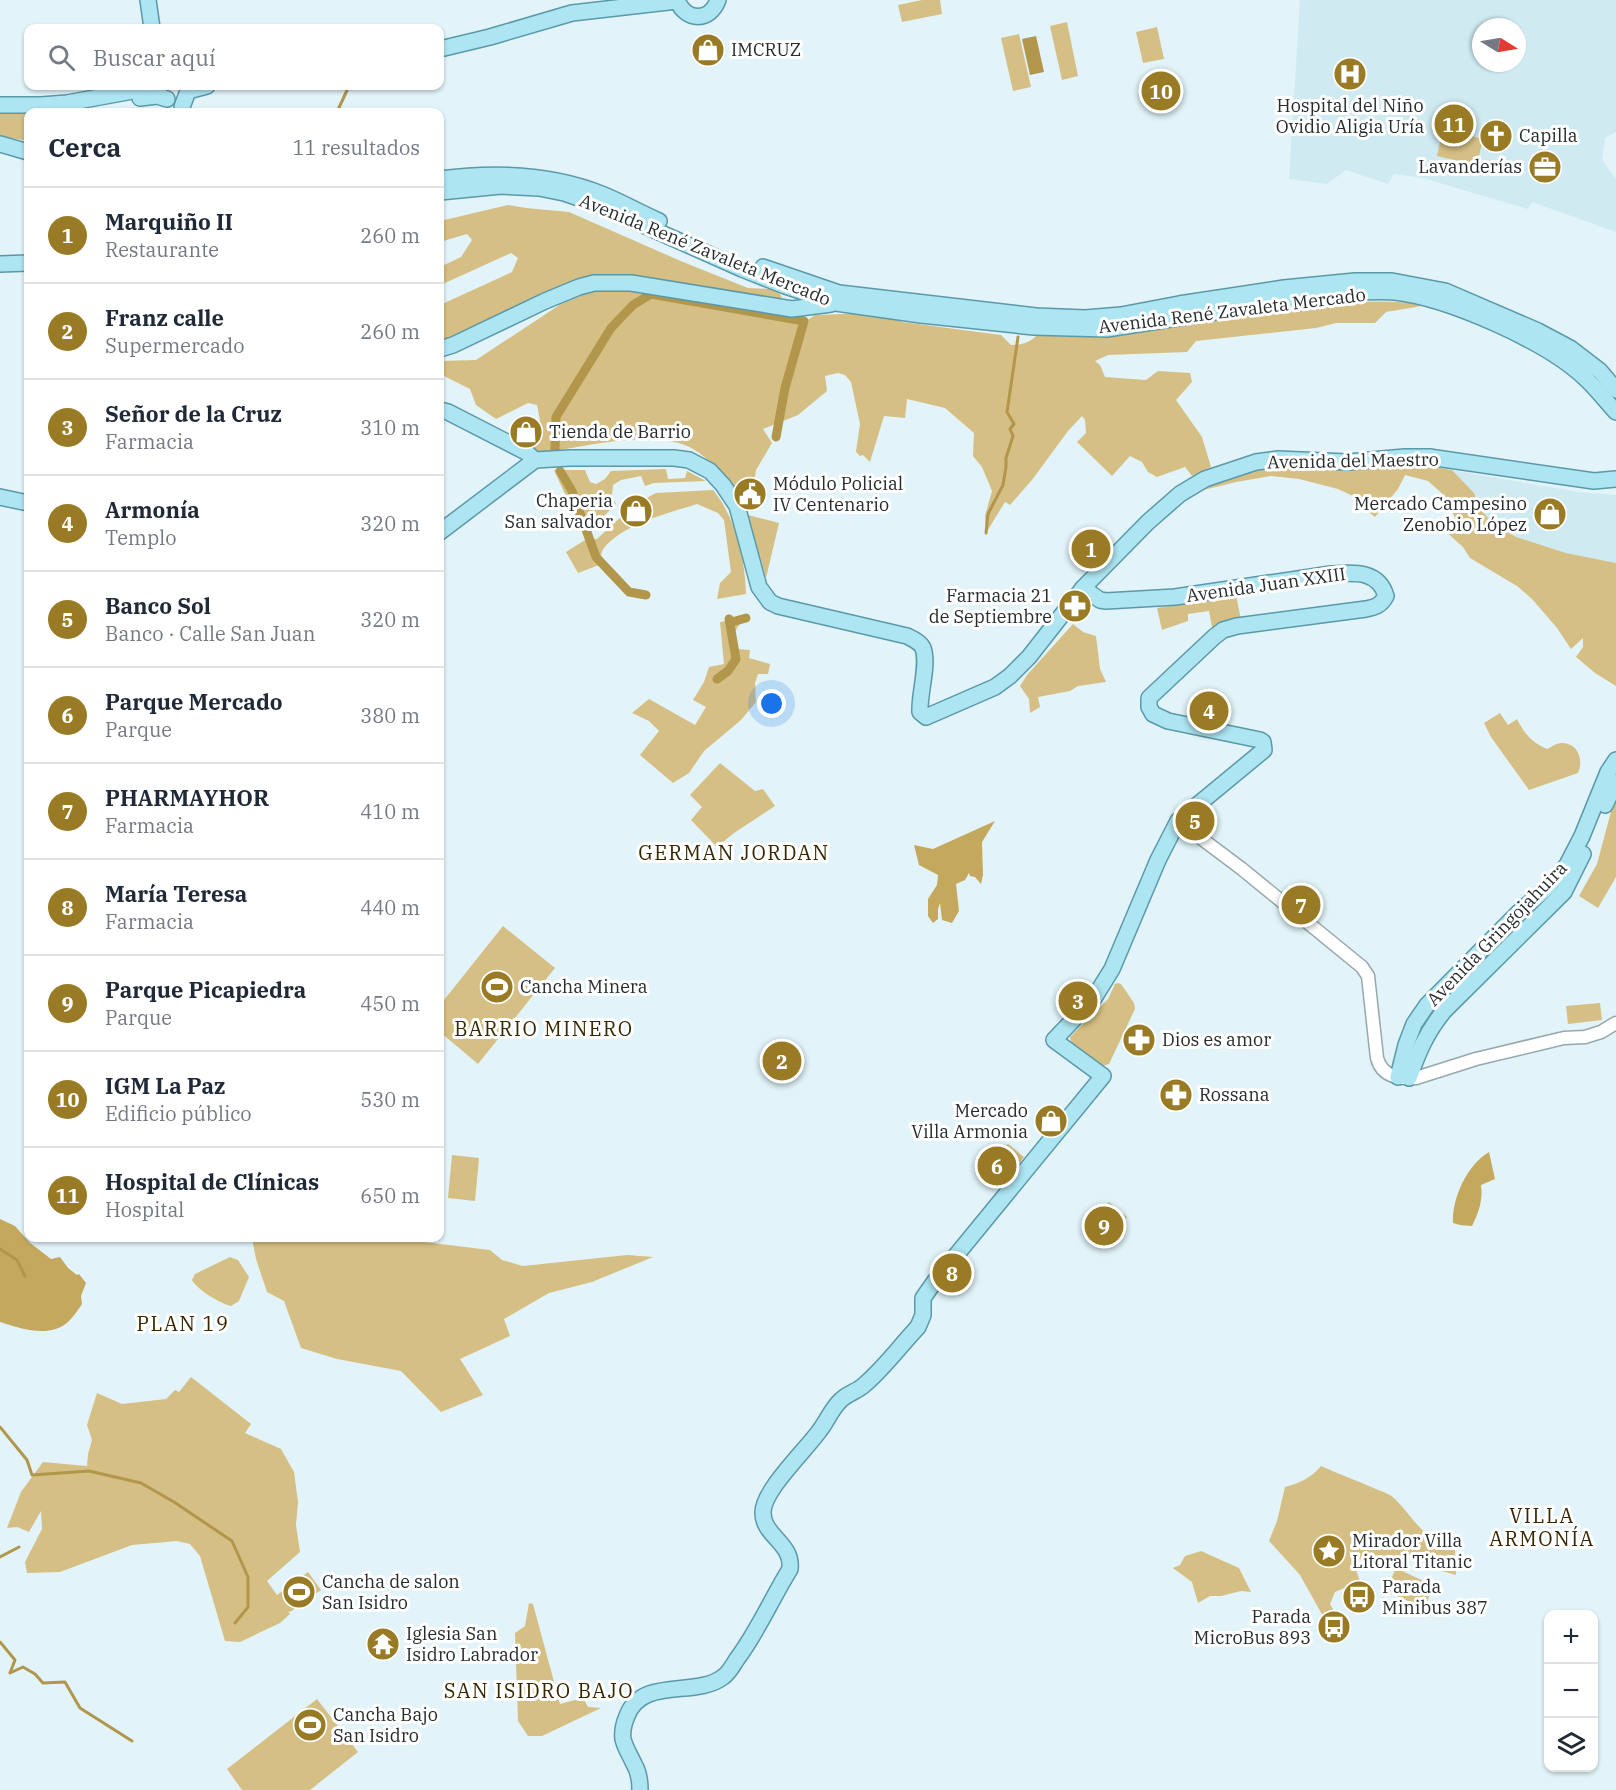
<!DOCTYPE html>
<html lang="es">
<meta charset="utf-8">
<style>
:root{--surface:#fff;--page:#f2f2f3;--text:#1f2937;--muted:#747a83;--line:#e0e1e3;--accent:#987b24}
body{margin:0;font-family:"IBM Plex Serif",serif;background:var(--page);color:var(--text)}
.controls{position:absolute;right:18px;bottom:18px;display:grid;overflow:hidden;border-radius:12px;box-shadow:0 2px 4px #0004}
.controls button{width:54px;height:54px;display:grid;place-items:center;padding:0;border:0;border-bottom:2px solid var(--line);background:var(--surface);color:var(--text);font:30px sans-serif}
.compass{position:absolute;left:1472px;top:18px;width:54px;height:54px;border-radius:50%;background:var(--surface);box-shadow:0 2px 4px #0004;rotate:101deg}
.you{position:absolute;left:772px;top:704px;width:21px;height:21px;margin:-15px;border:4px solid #fff;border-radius:50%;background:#1a73e8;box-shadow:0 0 0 9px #1a73e833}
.badge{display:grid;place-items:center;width:39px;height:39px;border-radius:50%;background:var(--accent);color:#fff;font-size:20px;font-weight:700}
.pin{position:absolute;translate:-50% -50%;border:3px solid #fff;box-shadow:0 2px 6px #0006}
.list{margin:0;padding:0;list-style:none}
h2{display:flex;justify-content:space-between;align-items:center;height:78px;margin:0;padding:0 24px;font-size:26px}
h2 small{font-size:20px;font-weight:400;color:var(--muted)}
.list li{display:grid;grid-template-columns:39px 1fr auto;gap:18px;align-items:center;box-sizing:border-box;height:96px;padding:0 24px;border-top:2px solid var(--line)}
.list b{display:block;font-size:22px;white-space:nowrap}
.list p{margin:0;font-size:20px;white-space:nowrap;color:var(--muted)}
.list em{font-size:20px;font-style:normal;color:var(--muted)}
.icon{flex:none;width:33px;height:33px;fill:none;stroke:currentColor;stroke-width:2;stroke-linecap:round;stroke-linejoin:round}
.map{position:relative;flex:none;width:1616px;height:1790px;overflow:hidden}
.search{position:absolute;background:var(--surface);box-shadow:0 2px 4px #0004;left:24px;top:24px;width:420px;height:66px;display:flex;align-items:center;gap:15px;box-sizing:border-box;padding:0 21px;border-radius:12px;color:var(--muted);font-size:22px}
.panel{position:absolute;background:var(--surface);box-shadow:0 2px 4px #0004;left:24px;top:108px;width:420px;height:1134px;border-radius:12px}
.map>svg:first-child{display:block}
.built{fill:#cfeaf1;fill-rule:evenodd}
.green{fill:#d6bf84}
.forest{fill:#c4a85e}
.water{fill:#b1964c}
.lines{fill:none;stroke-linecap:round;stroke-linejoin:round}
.stream{stroke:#b1964c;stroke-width:3}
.canal{stroke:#b1964c;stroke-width:9}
.minor-casing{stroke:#97a8ac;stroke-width:15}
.major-casing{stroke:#5b99a8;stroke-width:18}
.minor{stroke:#fff;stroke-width:12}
.major{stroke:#ade5f2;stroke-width:15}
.labels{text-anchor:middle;stroke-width:6;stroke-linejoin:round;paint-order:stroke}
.poi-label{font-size:18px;fill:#262c2e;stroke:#fff;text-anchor:start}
.street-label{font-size:18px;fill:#262c2e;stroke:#fff}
.neighbourhood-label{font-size:20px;letter-spacing:1.5px;fill:#352700;stroke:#fff}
</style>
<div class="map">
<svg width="1616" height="1790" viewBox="0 0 1616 1790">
<rect width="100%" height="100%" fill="#e2f4f9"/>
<g class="built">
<path d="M1300 0H1616V132L1605 138 1602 160 1616 179V232L1532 202 1528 209 1423 178 1394 174 1388 184 1346 170 1327 184 1289 179ZM1481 27H1517V63H1481Z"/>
<path d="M1452 470 1578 492 1616 495V563L1566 553 1516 537 1498 527 1489 519 1480 509 1474 493Z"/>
</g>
<g class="green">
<path d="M922 0H940L942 14 902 22 898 5Z"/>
<path d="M1067 22 1078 76 1062 80 1050 26Z"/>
<path d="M1157 27 1164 59 1143 63 1136 32Z"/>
<path d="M1019 34 1031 87 1013 91 1001 38Z"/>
<path d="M70 111V112H28V141L0 136V112Z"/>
<path d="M1443 129 1483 139 1477 165 1437 156Z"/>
<path d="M508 205 526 208 569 212 683 262 748 288 772 289 778 290 782 298 778 301 576 282 527 301 454 336 440 341V305L512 272 518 258 511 253 445 283H440V267L461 257 472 240 467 234 440 242V221Z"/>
<path d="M616 290C655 294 694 301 732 308 755 312 780 314 800 325L815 315 872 313 894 314 902 322 1001 335 1011 345C1023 345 1031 342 1039 333 1108 326 1177 321 1245 314 1306 307 1367 296 1428 305L1386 312 1375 323H1336L1316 328 1196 341 1187 352 1108 355 1095 361 1100 365 1105 377 1146 380 1158 371 1190 373 1192 382 1176 400 1202 437 1211 467 1192 476 1185 467 1157 477 1148 472 1142 462 1130 456 1112 476 1077 442 1086 433 1085 420 1082 416 1068 431 1032 480 1010 505 1005 502 986 533 985 516 992 491 982 467 973 456 974 433 945 408 907 399 905 418 884 416 870 462 863 455 860 456 856 452 860 424 851 382 845 375 838 373 825 376 827 391 798 415 763 429 772 443 756 470 752 497 733 493C722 477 711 459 693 449 658 428 583 447 543 453L526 445 540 420 537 405 528 403 496 419 476 405 470 389 440 374V361L476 360 561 304 590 292Z"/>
<path d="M1418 464 1452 470 1474 493 1480 509 1489 519 1498 527 1516 537 1566 553 1616 563V686L1595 673 1576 657 1583 647V638L1571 649 1557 628 1532 599 1517 586 1470 558 1463 547 1444 530 1455 518 1446 497 1428 481 1405 475 1398 489 1375 517 1365 509 1357 498 1338 489 1299 479 1271 476 1236 482 1191 493 1243 471 1273 466Z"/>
<path d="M666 469 668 479 685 478 687 471 706 481 654 483 645 486 641 476 621 480 613 485 612 496 616 504 598 522 595 529 582 531 554 470H585L590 482 596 484 605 479 611 471Z"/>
<path d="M713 490C736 518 745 559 746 594L717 599 720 583 731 572 724 520 718 513 697 504C669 513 623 524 604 548 601 552 600 560 599 565L578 573 566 552 585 540 597 539 635 504 656 493Z"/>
<path d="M748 515 779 523 766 578Z"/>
<path d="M1236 595 1241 620 1213 632 1209 611 1188 614V621L1162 630 1157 608Z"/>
<path d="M746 618 739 625 733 635 738 649 750 650 749 658 770 664 768 674H758L755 683 756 702 741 720 704 751 689 773 673 783 640 755 659 731 649 721 632 713 649 699 695 725 706 707 693 700 704 682 709 667 724 664 720 622Z"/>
<path d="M1073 624 1083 632 1096 636 1100 669 1106 682 1078 686 1070 691 1038 697 1040 707 1030 713 1029 699 1020 686 1027 675Z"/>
<path d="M1500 713 1508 725 1517 719C1524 733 1531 742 1547 749 1551 747 1557 743 1561 743 1578 742 1584 760 1578 773L1529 790 1491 737 1484 723Z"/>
<path d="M720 763 755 791 763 789 775 806 734 833 717 847 691 820 702 807 690 795Z"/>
<path d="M1616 799V877L1598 908 1579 896 1597 864 1612 808Z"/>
<path d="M503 926 555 968 478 1064 440 1032V1005Z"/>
<path d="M1118 983 1121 984 1134 1003 1135 1009 1109 1064 1102 1066 1072 1045 1070 1037 1108 999 1115 984Z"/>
<path d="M1600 1003 1602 1020 1568 1024 1566 1006Z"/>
<path d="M1008 1144 1024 1157 1002 1186 977 1168 975 1164C988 1159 996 1150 1008 1144Z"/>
<path d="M452 1155 479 1158 475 1201 448 1198Z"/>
<path d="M1109 1202 1127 1217 1100 1249 1082 1234Z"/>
<path d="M252 1238H424V1242L490 1250 502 1260 523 1266 627 1255 653 1257 592 1282 549 1293 504 1319 510 1336 460 1359 483 1395 441 1412 401 1371 337 1359 301 1348 284 1301 267 1292 256 1259Z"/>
<path d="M230 1257 238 1260 249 1277 239 1301 231 1306C221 1304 196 1289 192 1280L195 1274Z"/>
<path d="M191 1377 251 1424 245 1433 281 1449 294 1472 298 1502 296 1525 300 1552 267 1581 277 1595 308 1572 321 1590 290 1612 288 1611 290 1614 280 1623 240 1642 225 1641 200 1556 190 1544 177 1541 132 1545 60 1572 27 1573 25 1562 42 1529 41 1511 29 1532 17 1527 7 1528 21 1492 43 1462 87 1466 88 1454 92 1440 87 1425 97 1393 122 1404 166 1399 175 1390 179 1392Z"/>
<path d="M1321 1466C1340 1475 1359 1481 1378 1490 1384 1492 1390 1494 1395 1499 1412 1516 1429 1546 1455 1550L1456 1575 1431 1568 1424 1560 1411 1554 1399 1558 1392 1565 1384 1569 1374 1570 1349 1551 1360 1581 1335 1592 1330 1604 1333 1609 1324 1618 1300 1575 1269 1541 1277 1521 1285 1487C1300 1483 1311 1478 1321 1466Z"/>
<path d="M1201 1551 1239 1568 1251 1592 1241 1591 1221 1596H1210L1198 1603 1192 1582 1173 1568 1180 1565 1185 1556Z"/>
<path d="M1396 1568 1434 1586 1424 1608 1386 1591Z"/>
<path d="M529 1603 533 1604 560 1704 583 1698 588 1707 601 1708 542 1736H528L518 1721 515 1633 525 1626Z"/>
<path d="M317 1699 358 1752 310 1790H242L227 1769Z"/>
</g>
<g class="forest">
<path d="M995 821 982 842 983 875 981 884 975 877 970 876 969 873 965 880 956 884 959 911 952 923 942 920 940 903 938 909V919L933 923 928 916V899L937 885 938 875 919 865 914 845 933 849Z"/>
<path d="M1489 1152 1495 1179 1481 1185C1483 1200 1479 1212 1472 1226L1460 1225 1453 1223C1452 1198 1467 1165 1489 1152Z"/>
<path d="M0 1219 15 1226 29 1242 51 1259 60 1257 68 1268 77 1275 79 1274 86 1283 81 1296 82 1304C78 1310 73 1317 68 1322 49 1339 20 1328 0 1322Z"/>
</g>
<path class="water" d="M1036 36 1044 72 1030 75 1022 39Z"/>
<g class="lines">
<g class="stream">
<path d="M337 112 349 86"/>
<path d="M986 533 988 514 1003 485 1006 467V458L1013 436 1010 429 1014 424 1007 412 1018 337"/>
<path d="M0 1249 17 1260 25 1276"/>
<path d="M0 1427 27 1460 32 1475 89 1471 141 1483 174 1502 232 1541 248 1577V1607L235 1623"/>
<path d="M0 1557 19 1547"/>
<path d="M0 1642 15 1660 10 1673 23 1667 35 1674 43 1683 65 1682 80 1708 132 1741"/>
</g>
<g class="canal">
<path d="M555 449 556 417 611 328 633 305 651 294 804 321 785 388 776 437"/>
<path d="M560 471 572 491 596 557 629 592 646 595"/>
<path d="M717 679 728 671 736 659 729 619 732 622 746 618"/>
</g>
<defs>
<path id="minor" d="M1178 821 1242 869 1362 967 1368 976 1377 1058C1382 1077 1399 1079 1416 1078L1476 1059 1564 1038 1585 1037 1601 1032 1616 1023"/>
<g id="major">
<path d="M148 0 152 28"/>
<path d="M677 0C686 22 710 22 718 0"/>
<path d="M440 49 490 37 572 13 677 1"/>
<path d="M140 98 157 96 167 99"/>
<path d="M0 105H41L67 103 160 86"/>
<path d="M182 107 188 91 207 86"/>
<path d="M0 144 28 152"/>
<path d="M440 179C494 172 553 174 604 195 623 203 641 213 659 221"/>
<path d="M440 192 501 186 539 188 564 193 596 204 742 269 785 286 836 303 921 315 1034 327 1107 329 1330 294C1352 293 1373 290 1395 292 1448 298 1546 341 1585 378 1596 388 1606 401 1616 412"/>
<path d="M0 264 28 263"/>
<path d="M763 267 839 293 1036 316 1085 318 1121 315 1179 304 1284 288 1355 281H1392L1445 291 1538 331 1570 348 1600 371 1616 390"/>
<path d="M440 349 453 345 545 301 579 287 594 283H631L792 309 831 304"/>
<path d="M440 410 448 412 526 452 535 460"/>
<path d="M0 497 28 503"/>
<path d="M440 532 535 460 570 458H674L689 460 710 471 723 485 737 506 759 587 770 602 778 606 907 636C913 639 920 642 923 648 929 665 919 693 920 712L926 717 995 687 1010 676 1029 657 1083 588 1148 522 1180 494 1205 479 1256 462 1278 459 1348 462 1405 457H1429L1594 481 1616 479"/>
<path d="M1605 805 1616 782"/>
<path d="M1398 1077 1406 1045 1414 1024 1427 1005 1518 913 1549 886 1567 865 1582 836 1608 772 1616 760"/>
<path d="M1409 1078C1418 1053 1426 1033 1444 1011L1564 892 1583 854"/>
<path d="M640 1790C640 1781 639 1772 634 1764 630 1755 625 1748 623 1739 622 1732 624 1723 627 1716 642 1676 696 1698 723 1677 729 1673 733 1665 737 1659 758 1631 772 1598 790 1569 793 1543 763 1536 763 1513 762 1491 807 1449 820 1430 827 1421 832 1408 841 1400 848 1393 858 1391 864 1385 884 1368 900 1346 918 1327L923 1315V1298L935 1281 1103 1076 1054 1040 1094 998 1112 969 1158 860 1178 821 1264 750 1263 742 1260 740 1168 721 1153 714 1149 707V698L1214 637 1223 630 1237 626 1366 609C1376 607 1381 605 1386 596 1378 569 1352 573 1331 574L1175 597 1106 601 1100 600 1083 588"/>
</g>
</defs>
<use href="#minor" class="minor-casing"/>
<use href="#major" class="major-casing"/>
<use href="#minor" class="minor"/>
<use href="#major" class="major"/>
</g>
<defs>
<symbol id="shop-disc" viewBox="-11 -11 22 22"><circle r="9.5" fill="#987b24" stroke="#fff"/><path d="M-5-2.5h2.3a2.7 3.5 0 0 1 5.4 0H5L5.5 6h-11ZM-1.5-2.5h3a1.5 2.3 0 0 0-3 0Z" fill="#fff"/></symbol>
<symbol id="hospital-disc" viewBox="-11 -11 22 22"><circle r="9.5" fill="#987b24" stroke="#fff"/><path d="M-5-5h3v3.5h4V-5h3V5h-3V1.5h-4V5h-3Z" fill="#fff"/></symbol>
<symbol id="church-disc" viewBox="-11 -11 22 22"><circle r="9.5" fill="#987b24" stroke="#fff"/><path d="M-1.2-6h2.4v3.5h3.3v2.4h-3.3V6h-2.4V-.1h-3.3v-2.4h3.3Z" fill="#fff"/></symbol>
<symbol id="office-disc" viewBox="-11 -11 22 22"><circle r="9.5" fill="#987b24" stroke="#fff"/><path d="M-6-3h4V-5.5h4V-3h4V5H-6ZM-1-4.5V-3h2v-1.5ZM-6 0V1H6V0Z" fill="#fff"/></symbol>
<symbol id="civic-disc" viewBox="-11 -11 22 22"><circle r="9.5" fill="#987b24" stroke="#fff"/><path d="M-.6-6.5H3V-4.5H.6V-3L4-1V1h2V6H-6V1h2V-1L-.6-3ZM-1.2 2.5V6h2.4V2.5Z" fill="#fff"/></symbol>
<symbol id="pharmacy-disc" viewBox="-11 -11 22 22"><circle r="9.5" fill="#987b24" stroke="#fff"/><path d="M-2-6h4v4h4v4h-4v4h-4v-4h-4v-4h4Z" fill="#fff"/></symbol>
<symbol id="stadium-disc" viewBox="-11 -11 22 22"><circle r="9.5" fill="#987b24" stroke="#fff"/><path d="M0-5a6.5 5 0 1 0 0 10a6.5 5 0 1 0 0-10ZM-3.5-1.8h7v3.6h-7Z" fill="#fff"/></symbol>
<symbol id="sight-disc" viewBox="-11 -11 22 22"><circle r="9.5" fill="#987b24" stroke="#fff"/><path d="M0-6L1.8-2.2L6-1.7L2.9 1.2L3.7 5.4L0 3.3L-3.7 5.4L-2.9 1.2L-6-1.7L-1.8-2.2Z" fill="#fff"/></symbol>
<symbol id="bus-disc" viewBox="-11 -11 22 22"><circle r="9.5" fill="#987b24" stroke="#fff"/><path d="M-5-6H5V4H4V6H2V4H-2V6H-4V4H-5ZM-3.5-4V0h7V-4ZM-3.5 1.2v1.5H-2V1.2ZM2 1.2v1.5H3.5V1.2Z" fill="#fff"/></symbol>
<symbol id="temple-disc" viewBox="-11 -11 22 22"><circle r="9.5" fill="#987b24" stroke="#fff"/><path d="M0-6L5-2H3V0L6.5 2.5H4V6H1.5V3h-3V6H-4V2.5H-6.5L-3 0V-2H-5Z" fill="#fff"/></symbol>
</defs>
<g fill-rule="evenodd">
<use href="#shop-disc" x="689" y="31" width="38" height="38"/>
<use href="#hospital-disc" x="1331" y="55" width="38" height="38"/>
<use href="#church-disc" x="1477" y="117" width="38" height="38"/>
<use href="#office-disc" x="1526" y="148" width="38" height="38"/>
<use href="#shop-disc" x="507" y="413" width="38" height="38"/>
<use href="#civic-disc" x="731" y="475" width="38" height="38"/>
<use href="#shop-disc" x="617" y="492" width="38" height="38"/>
<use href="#shop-disc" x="1531" y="495" width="38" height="38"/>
<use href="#pharmacy-disc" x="1056" y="587" width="38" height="38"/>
<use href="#stadium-disc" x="478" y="968" width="38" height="38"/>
<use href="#pharmacy-disc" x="1120" y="1021" width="38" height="38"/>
<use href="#pharmacy-disc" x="1157" y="1076" width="38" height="38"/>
<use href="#shop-disc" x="1032" y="1102" width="38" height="38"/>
<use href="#sight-disc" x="1310" y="1532" width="38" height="38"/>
<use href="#stadium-disc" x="280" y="1573" width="38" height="38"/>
<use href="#bus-disc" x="1340" y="1578" width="38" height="38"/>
<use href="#bus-disc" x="1315" y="1608" width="38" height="38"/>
<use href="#temple-disc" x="364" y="1625" width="38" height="38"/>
<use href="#stadium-disc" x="291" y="1706" width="38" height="38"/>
</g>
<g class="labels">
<g class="poi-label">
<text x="731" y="56">IMCRUZ</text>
<text x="1350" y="112" text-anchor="middle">Hospital del Niño<tspan x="1350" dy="21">Ovidio Aligia Uría</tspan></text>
<text x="1519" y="142">Capilla</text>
<text x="1522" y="173" text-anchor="end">Lavanderías</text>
<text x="549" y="438">Tienda de Barrio</text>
<text x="773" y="490">Módulo Policial<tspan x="773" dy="21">IV Centenario</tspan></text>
<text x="613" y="507" text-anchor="end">Chaperia<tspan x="613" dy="21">San salvador</tspan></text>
<text x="1527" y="510" text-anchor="end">Mercado Campesino<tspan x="1527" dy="21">Zenobio López</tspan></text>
<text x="1052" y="602" text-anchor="end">Farmacia 21<tspan x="1052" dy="21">de Septiembre</tspan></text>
<text x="520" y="993">Cancha Minera</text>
<text x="1162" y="1046">Dios es amor</text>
<text x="1199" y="1101">Rossana</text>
<text x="1028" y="1117" text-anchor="end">Mercado<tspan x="1028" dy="21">Villa Armonia</tspan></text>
<text x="1352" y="1547">Mirador Villa<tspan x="1352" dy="21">Litoral Titanic</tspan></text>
<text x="322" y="1588">Cancha de salon<tspan x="322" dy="21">San Isidro</tspan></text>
<text x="1382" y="1593">Parada<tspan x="1382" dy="21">Minibus 387</tspan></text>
<text x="1311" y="1623" text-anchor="end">Parada<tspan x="1311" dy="21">MicroBus 893</tspan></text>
<text x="406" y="1640">Iglesia San<tspan x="406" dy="21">Isidro Labrador</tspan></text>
<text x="333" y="1721">Cancha Bajo<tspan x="333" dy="21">San Isidro</tspan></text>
</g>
<g class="street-label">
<text transform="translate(705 250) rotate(22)" y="6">Avenida René Zavaleta Mercado</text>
<text transform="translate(1232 311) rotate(-7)" y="6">Avenida René Zavaleta Mercado</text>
<text transform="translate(1353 461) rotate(-1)" y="6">Avenida del Maestro</text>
<text transform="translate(1266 585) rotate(-8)" y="6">Avenida Juan XXIII</text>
<text transform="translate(1497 934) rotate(-46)" y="6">Avenida Gringojahuira</text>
</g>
<g class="neighbourhood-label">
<text x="734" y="860">GERMAN JORDAN</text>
<text x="544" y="1036">BARRIO MINERO</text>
<text x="183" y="1331">PLAN 19</text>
<text x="1542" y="1523">VILLA<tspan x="1542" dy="23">ARMONÍA</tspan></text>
<text x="539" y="1698">SAN ISIDRO BAJO</text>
</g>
</g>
</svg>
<div class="controls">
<button>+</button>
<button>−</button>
<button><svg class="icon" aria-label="layers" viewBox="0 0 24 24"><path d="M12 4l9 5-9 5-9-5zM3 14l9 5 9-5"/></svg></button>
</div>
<svg class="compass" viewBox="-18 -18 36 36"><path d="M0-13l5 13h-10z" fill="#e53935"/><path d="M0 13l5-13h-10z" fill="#747a83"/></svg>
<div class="you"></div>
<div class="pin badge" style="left:1091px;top:549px">1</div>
<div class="pin badge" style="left:782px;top:1061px">2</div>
<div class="pin badge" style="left:1078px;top:1001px">3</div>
<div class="pin badge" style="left:1209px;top:711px">4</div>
<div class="pin badge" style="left:1195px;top:821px">5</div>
<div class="pin badge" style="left:997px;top:1166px">6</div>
<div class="pin badge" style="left:1301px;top:905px">7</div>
<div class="pin badge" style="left:952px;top:1273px">8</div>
<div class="pin badge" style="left:1104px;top:1226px">9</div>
<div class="pin badge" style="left:1161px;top:91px">10</div>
<div class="pin badge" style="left:1454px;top:124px">11</div>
<div class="search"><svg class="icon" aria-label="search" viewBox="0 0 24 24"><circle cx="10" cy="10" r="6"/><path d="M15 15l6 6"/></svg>Buscar aquí</div>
<section class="panel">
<h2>Cerca<small>11 resultados</small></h2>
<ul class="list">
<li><span class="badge">1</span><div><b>Marquiño II</b><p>Restaurante</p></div><em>260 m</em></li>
<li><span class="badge">2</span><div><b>Franz calle</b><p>Supermercado</p></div><em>260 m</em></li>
<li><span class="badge">3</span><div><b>Señor de la Cruz</b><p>Farmacia</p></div><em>310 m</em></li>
<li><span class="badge">4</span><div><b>Armonía</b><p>Templo</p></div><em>320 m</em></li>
<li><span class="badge">5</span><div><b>Banco Sol</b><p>Banco · Calle San Juan</p></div><em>320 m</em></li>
<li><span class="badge">6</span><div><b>Parque Mercado</b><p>Parque</p></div><em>380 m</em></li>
<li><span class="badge">7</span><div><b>PHARMAYHOR</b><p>Farmacia</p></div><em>410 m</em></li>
<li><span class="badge">8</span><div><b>María Teresa</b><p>Farmacia</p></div><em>440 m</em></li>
<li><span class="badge">9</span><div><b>Parque Picapiedra</b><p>Parque</p></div><em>450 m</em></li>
<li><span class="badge">10</span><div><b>IGM La Paz</b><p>Edificio público</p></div><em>530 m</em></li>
<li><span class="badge">11</span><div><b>Hospital de Clínicas</b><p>Hospital</p></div><em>650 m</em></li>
</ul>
</section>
</div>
